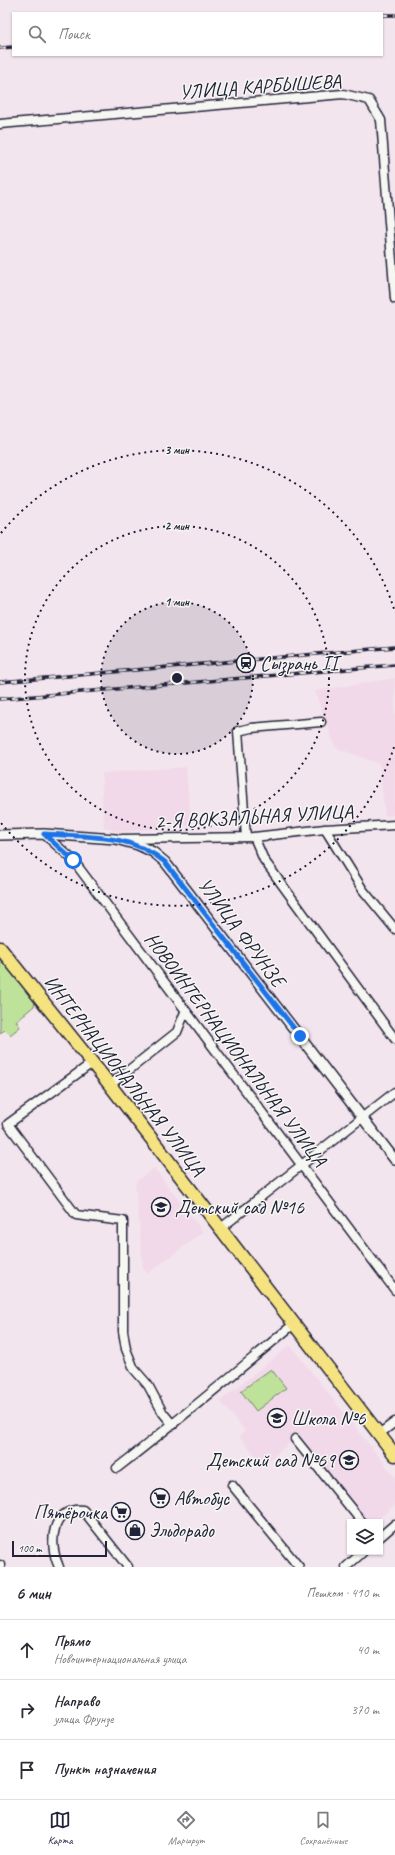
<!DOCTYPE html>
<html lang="ru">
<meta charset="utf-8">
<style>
:root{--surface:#fff;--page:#f7f7f7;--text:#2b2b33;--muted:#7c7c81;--line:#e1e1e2;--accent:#22223b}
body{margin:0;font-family:Caveat,sans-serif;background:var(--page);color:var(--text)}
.controls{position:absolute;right:12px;bottom:12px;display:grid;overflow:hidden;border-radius:0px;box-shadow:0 1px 3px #0004}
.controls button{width:36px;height:36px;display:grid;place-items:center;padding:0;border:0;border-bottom:1px solid var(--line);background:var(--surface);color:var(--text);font:20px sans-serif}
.scale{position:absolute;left:12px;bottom:10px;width:95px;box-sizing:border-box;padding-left:4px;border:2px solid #22223b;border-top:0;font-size:11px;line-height:14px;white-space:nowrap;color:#22223b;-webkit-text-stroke:3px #f6f6f2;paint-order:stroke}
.stop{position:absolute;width:12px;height:12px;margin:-9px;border:3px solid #1a73e8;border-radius:50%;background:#fff}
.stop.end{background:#1a73e8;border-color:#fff;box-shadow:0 1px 4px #0008}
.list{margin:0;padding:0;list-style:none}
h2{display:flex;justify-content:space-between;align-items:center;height:52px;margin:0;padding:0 16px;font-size:17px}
h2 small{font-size:13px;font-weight:400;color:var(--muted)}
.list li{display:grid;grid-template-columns:26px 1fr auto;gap:12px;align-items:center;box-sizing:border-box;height:60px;padding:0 16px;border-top:1px solid var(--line)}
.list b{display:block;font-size:15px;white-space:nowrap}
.list p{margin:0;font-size:13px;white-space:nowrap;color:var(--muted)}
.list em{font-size:13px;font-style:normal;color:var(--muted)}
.icon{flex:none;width:22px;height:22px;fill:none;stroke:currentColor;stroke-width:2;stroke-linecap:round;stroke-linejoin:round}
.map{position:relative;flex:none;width:395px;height:1567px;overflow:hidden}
.search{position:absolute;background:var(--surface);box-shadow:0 1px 3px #0004;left:12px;right:12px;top:12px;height:44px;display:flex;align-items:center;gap:10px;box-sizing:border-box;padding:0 14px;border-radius:0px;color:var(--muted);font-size:15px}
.sheet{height:232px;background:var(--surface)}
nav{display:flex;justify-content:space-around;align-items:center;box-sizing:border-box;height:56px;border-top:1px solid var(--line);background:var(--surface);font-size:11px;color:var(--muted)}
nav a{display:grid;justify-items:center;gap:2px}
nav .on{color:var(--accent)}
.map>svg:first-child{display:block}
.built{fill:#f1d9e9}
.green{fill:#bfe29b;stroke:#70826b}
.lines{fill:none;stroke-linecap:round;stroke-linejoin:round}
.minor-casing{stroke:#22223b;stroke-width:11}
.tertiary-casing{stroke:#22223b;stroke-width:12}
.primary-casing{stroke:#22223b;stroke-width:15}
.minor{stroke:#f6f6f2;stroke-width:8}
.tertiary{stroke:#f6f6f2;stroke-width:9}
.primary{stroke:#f5e382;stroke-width:12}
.rail-casing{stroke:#22223b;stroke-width:3.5}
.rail{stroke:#f6f6f2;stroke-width:2;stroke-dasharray:6;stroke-linecap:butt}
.route{stroke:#1a73e8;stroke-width:5}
.ring{fill:none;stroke:#22223b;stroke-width:2;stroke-dasharray:2 4}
.labels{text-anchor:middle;stroke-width:3;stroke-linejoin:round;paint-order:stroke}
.street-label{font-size:20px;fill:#22223b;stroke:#f6f6f2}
.poi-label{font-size:20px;fill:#22223b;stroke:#f6f6f2;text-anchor:start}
.centre{fill:#22223b;stroke:#f6f6f2;stroke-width:2}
.ring-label{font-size:12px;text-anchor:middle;font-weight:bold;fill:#22223b;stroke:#f6f6f2;stroke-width:3;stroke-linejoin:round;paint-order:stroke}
</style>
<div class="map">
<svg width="395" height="1567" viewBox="0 0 395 1567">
<rect width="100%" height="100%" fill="#f3e5ed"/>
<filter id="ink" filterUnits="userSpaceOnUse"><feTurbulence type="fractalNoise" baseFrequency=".025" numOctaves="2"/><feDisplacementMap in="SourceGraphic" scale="8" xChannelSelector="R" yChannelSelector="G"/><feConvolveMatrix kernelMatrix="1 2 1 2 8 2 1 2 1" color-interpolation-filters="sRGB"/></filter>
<g filter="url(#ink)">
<g class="built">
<path d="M395 678V815L385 816 379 764 335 747 315 691Z"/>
<path d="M186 767 191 826 117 832 104 827 102 801V773Z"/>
<path d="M154 1168 203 1232 147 1274 143 1268 135 1182Z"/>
<path d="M290 1345 395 1477V1505L375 1522H368L298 1436 263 1465 239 1436 245 1431 220 1401Z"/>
</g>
<g class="green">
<path d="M0 955 32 994 35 1001 34 1006 16 1021 20 1027 10 1035 5 1030 0 1033Z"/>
<path d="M271 1369 286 1388 256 1411 241 1391Z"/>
</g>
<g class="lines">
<defs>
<g id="minor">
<path d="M0 124 343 94 369 100 381 120 395 299"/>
<path d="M325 829 363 890 395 929"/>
<path d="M44 834 73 860 395 1290"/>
<path d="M246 837 238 731 251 728 321 722"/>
<path d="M254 837 264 860 395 1039"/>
<path d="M122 839 254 837 325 829 395 825"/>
<path d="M92 1063 8 1124 76 1215 123 1221V1331L126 1349 134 1369 148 1385 163 1413 173 1425"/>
<path d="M110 1085 177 1032 185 1012"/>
<path d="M221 1228 395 1092"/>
<path d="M379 1434 395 1422"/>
<path d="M295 1439 362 1522"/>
<path d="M117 1468C178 1421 236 1372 295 1323"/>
<path d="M232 1485 299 1567"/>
<path d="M380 1537 395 1524"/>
<path d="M0 1565V1567"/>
<path d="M59 1567C48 1544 51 1507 83 1510L128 1567"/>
<path d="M346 1567 363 1552"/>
</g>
<path id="tertiary" d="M0 835 44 834 116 839 138 845 153 852 165 862 395 1160"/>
<path id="primary" d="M0 948 110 1085 395 1455"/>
</defs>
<use href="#minor" class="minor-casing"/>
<use href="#tertiary" class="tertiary-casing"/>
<use href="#primary" class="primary-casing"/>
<use href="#minor" class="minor"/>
<use href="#tertiary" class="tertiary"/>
<use href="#primary" class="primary"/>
<defs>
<g id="rail">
<path d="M382 15H395"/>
<path d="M0 48 13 47"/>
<path d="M0 682 395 647"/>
<path d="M0 699 395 665"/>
</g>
</defs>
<use href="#rail" class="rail-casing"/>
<use href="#rail" class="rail"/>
</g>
</g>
<g class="lines" filter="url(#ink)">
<path class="route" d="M73 860 44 834C88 837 129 833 165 862L300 1036"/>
</g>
<circle cx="177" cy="678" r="76" fill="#22223b" fill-opacity=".12"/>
<g class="ring">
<circle cx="177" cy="678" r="76"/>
<circle cx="177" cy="678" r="152"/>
<path d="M394 747A228 228 0 0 1 1 823M1 533A228 228 0 0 1 394 609"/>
</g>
<defs>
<symbol id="station-ring" viewBox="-11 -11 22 22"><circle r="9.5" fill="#f6f6f2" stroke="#22223b" stroke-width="1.5"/><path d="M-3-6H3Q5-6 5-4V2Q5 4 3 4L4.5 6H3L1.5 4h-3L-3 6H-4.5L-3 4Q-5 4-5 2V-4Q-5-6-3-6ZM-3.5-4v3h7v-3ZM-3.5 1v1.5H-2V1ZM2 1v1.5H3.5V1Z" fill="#22223b"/></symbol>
<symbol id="school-ring" viewBox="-11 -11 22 22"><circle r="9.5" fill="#f6f6f2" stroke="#22223b" stroke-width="1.5"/><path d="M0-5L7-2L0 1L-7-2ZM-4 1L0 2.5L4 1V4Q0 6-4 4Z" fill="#22223b"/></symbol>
<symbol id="supermarket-ring" viewBox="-11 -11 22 22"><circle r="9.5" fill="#f6f6f2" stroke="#22223b" stroke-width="1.5"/><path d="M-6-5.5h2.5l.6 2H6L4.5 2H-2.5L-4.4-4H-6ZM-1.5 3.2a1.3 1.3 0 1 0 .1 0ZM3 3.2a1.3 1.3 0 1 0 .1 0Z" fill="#22223b"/></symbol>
<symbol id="shop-ring" viewBox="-11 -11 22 22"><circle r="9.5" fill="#f6f6f2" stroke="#22223b" stroke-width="1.5"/><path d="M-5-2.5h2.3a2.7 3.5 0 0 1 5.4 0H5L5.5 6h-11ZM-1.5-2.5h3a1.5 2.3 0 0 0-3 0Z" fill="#22223b"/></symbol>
</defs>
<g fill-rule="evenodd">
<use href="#station-ring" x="235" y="652" width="22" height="22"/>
<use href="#school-ring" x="150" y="1196" width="22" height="22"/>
<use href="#school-ring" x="266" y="1407" width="22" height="22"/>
<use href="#school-ring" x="338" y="1449" width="22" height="22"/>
<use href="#supermarket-ring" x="149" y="1487" width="22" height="22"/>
<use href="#supermarket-ring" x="110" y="1501" width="22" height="22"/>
<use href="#shop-ring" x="124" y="1519" width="22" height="22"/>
</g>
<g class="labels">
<g class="street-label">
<text transform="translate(260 86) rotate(-4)" y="7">УЛИЦА КАРБЫШЕВА</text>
<text transform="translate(254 816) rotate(-3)" y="7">2-Я ВОКЗАЛЬНАЯ УЛИЦА</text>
<text transform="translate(242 932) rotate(53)" y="7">УЛИЦА ФРУНЗЕ</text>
<text transform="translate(236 1049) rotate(53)" y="7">НОВОИНТЕРНАЦИОНАЛЬНАЯ УЛИЦА</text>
<text transform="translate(125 1075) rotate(52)" y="7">ИНТЕРНАЦИОНАЛЬНАЯ УЛИЦА</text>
</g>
<g class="poi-label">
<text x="260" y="670">Сызрань II</text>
<text x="175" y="1214">Детский сад №16</text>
<text x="291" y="1425">Школа №6</text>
<text x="335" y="1467" text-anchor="end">Детский сад №69</text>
<text x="174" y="1505">Автобус</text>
<text x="107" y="1519" text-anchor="end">Пятёрочка</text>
<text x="149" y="1537">Эльдорадо</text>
</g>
</g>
<circle cx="177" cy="678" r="6" class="centre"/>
<g class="ring-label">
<text x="177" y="454">3 мин</text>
<text x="177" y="530">2 мин</text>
<text x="177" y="606">1 мин</text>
</g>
</svg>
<div class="controls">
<button><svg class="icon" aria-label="layers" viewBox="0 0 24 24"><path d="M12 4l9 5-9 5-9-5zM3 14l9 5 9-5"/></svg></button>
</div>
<div class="scale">100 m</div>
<div class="stop" style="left:73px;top:860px"></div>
<div class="stop end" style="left:300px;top:1036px"></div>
<div class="search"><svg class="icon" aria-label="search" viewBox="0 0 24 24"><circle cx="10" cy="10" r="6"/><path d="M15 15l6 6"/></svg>Поиск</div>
</div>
<section class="sheet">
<h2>6 мин<small>Пешком · 410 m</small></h2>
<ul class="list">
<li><svg class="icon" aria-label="ahead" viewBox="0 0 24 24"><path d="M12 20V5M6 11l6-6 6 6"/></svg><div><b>Прямо</b><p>Новоинтернациональная улица</p></div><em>40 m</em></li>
<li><svg class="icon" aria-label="right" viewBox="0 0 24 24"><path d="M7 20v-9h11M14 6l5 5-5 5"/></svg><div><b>Направо</b><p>улица Фрунзе</p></div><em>370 m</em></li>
<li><svg class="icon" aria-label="arrive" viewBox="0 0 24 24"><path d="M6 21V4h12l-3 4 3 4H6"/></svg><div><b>Пункт назначения</b></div></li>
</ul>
</section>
<nav>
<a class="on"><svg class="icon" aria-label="map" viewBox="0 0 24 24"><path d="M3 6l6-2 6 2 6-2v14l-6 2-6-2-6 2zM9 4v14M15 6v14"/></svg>Карта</a>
<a><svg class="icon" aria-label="directions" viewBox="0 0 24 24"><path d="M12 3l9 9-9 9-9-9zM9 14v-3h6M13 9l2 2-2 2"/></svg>Маршрут</a>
<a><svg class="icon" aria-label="saved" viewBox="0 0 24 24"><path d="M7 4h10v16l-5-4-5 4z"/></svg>Сохранённые</a>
</nav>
